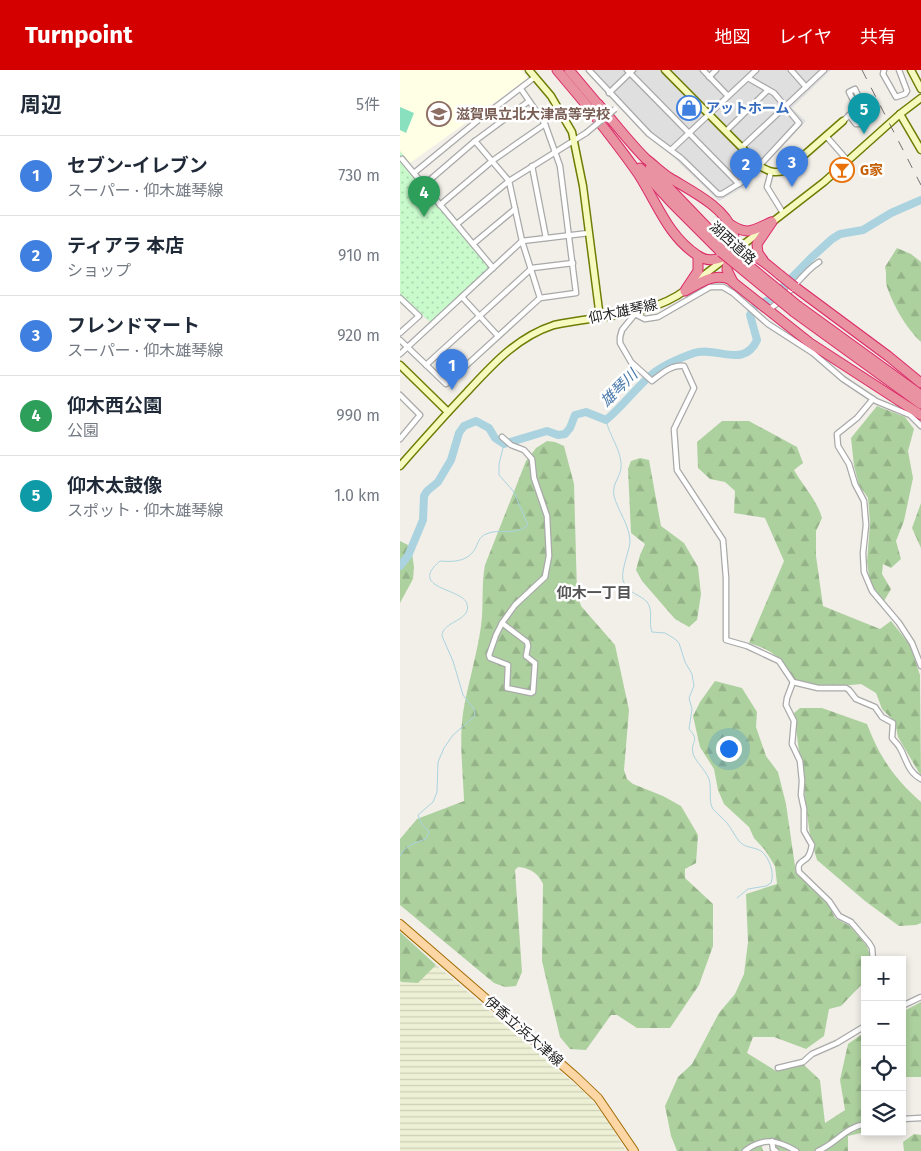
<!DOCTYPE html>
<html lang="ja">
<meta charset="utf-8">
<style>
:root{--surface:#fff;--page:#f2f2f3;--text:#1f2937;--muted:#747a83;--line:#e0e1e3;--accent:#d40000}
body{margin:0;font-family:"Fira Sans","Noto Sans JP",sans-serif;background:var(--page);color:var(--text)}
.controls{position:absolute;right:15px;bottom:15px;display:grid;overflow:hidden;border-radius:0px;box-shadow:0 2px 8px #0003}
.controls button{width:45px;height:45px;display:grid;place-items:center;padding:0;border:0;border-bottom:1px solid var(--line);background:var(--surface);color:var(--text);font:25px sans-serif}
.you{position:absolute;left:328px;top:678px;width:18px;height:18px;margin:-12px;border:4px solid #fff;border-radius:50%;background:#1a73e8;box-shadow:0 0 0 8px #1a73e833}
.badge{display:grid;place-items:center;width:32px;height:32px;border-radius:50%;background:var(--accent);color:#fff;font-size:16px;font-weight:700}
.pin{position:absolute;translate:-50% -41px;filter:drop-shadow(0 1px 2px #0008)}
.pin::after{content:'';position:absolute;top:26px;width:18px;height:15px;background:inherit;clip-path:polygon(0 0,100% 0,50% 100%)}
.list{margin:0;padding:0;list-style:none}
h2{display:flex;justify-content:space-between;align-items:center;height:65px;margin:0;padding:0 20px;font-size:21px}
h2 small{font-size:16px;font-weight:400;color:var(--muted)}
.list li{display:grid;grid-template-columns:32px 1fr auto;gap:15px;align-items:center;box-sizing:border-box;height:80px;padding:0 20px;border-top:1px solid var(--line)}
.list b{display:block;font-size:19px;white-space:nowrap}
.list p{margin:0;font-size:16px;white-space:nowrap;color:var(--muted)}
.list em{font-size:16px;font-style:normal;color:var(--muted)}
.icon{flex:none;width:28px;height:28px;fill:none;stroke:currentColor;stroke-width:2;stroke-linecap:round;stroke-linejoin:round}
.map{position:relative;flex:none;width:521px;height:1081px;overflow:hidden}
header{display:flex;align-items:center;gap:30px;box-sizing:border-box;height:70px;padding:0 25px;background:var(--accent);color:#fff}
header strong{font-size:24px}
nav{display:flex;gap:28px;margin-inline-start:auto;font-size:18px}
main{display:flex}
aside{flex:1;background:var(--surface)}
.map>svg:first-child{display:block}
.residential{fill:#e0dfdf}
.education{fill:#ffffe5}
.farmland{fill:url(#farmland-rules)}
.forest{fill:url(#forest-firs)}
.park{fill:url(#park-dots)}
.pitch{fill:#88e0be}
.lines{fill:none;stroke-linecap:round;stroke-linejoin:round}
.stream{stroke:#aad3df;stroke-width:1}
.river{stroke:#aad3df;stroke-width:8}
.street-casing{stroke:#a9a9a9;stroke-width:7}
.secondary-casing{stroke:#707d05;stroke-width:9}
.primary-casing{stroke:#a06b00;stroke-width:10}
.highway-casing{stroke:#dc2a67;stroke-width:11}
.street{stroke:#fff;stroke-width:4.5}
.secondary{stroke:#f7fabf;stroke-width:6}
.primary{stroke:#fcd6a4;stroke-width:8}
.highway{stroke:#e892a2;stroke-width:9}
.rail{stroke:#707070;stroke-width:1;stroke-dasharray:10 10;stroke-linecap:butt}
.street-bridge-casing{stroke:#a9a9a9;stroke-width:7;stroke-linecap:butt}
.highway-bridge-casing{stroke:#dc2a67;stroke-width:11;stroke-linecap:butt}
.street-bridge{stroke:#fff;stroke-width:4.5}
.highway-bridge{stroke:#e892a2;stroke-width:9}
.labels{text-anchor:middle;stroke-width:5;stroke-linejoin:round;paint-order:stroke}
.shop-label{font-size:14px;font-weight:bold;fill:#366cbe;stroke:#fff;text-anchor:start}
.education-label{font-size:14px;font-weight:bold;fill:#785e54;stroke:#fff;text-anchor:start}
.food-label{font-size:14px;font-weight:bold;fill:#c56008;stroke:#fff;text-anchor:start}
.street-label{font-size:14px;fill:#222;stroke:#fff}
.water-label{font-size:15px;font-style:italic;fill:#4a7aab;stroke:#fff}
.neighbourhood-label{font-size:15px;font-weight:bold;fill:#555;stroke:#fff}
</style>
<header>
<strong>Turnpoint</strong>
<nav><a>地図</a><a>レイヤ</a><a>共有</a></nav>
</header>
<main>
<aside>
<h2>周辺<small>5件</small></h2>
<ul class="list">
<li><span class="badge" style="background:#3f7fe0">1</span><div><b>セブン-イレブン</b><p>スーパー · 仰木雄琴線</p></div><em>730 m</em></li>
<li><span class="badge" style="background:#3f7fe0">2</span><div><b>ティアラ 本店</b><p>ショップ</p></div><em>910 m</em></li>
<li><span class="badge" style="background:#3f7fe0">3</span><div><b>フレンドマート</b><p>スーパー · 仰木雄琴線</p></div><em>920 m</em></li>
<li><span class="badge" style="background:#2e9e5b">4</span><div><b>仰木西公園</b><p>公園</p></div><em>990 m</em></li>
<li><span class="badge" style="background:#0f9aa8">5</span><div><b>仰木太鼓像</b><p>スポット · 仰木雄琴線</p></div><em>1.0 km</em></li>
</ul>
</aside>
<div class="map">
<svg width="521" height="1081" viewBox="0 0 521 1081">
<defs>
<pattern id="farmland-rules" width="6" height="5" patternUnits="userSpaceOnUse" patternTransform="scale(1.25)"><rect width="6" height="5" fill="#eef0d5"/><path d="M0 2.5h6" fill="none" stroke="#ccceb7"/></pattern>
<pattern id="forest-firs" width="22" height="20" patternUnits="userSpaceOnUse" patternTransform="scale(1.25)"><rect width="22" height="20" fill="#add19e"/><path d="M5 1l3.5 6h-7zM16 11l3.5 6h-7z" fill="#95b388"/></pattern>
<pattern id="park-dots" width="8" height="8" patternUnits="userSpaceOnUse" patternTransform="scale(1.25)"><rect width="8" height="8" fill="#c8facc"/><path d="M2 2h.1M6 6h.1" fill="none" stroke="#acd6af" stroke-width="1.8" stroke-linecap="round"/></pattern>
</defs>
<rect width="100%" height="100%" fill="#f2efe9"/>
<path class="residential" d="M186 0H431L392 38 406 51 346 116 319 131 270 84 246 65Z"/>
<path class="education" d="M0 0H121L128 8 10 93 0 81Z"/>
<path class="farmland" d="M36 895 190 1027 209 1053 226 1081H0V910L1 912 18 913Z"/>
<g class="forest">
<path d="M497 178 511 184 521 192V272C506 258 494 237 487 217 485 211 487 204 485 197Z"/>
<path d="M477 336 505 347 514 359 508 381 513 408 504 451 496 471 501 489 491 498 483 494 482 504 491 519 484 531 470 513 467 492 470 453 468 428 459 415 454 396 451 368Z"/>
<path d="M322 351H349L397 377 403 393 394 400C403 416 417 430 422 448L416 461V486L423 536 480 559 491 551 510 575 520 605 521 706 498 667 495 652 482 639 476 623 461 614 420 618 395 612C380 588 377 582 349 573L384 491 365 448 334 443 335 421 325 412 310 409 298 398 297 372Z"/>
<path d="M147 371 155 372 164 376 174 414 177 522 181 536 215 575 229 640 224 700 227 709 233 714 263 726 281 736 298 765 296 793 285 799V808L313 834V876L299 915 270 958H237L217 945H211L186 980 170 979 160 967 142 891 143 814C138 803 130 798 118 797L115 800 122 902 116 916 105 917 94 913 0 835V769L17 749 64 731C63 702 59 671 63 643 68 613 77 585 81 556 84 536 81 515 85 495L126 391 136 378Z"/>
<path d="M240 388 249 390 261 456 284 473 298 497 301 524 297 550 289 557 275 549 242 511 236 500 240 485 245 474 231 463 228 399 231 391Z"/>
<path d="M521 433V478L512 458Z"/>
<path d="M0 471 8 475 12 483 14 497 13 509 0 533Z"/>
<path d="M315 611 342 618 357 642 356 657 366 686 378 702 386 734 396 803 427 831 435 848 450 856 467 876 471 890H465V911L441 936 429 939 424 966 406 979 374 967H353L347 983 376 1001 404 995 420 1010 425 1053 445 1040 440 1010 448 974 465 962V1062L448 1066V1081H381L360 1069 363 1081H277L271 1066 265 1036 278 1007 292 994 319 943 335 924 344 904 348 872 346 824 377 814 375 796 365 780 354 768 349 757 324 734 318 720 314 699 300 677 293 646 300 632Z"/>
<path d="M400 638H422L467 654C480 688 494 708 521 732V853L516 855 499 856 465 831 417 790 410 766 394 643Z"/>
<path d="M0 862 36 895 18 913 1 912 0 910Z"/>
<path d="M521 932V1007H502V942Z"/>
<path d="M514 1064 521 1065V1081H504L503 1072Z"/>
</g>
<path class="park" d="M0 81 10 93 6 98 88 196 89 198 30 252 0 225Z"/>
<path class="pitch" d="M0 37 14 43 6 63 0 60Z"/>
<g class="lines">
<g class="stream">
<path d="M206 350C209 365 220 378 221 393 223 405 211 413 214 426 218 441 230 456 230 472 229 483 219 504 224 513 228 523 241 525 247 532 254 541 248 552 252 562L265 563 275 569 279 573 285 592 292 604 294 616 289 628 292 639 289 659C301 672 290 671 293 683 294 690 305 699 309 709 312 718 308 732 313 739 317 744 323 748 327 753 332 759 335 767 340 772 345 778 355 777 361 781 369 787 375 803 371 813L366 816 348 819 337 828"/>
<path d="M0 786C4 776 17 772 26 769L29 762 21 753 18 745 33 732 37 722 38 692 44 678 53 665 75 646 74 639 63 625 53 591 42 566C42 551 72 551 67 534 63 518 7 519 40 491 53 492 67 492 75 479 78 473 79 467 86 464 99 458 114 466 127 456V453L114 422 99 405V394L104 374"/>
</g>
<path class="river" d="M0 496 8 486 23 450 24 426 27 421 38 412 51 390 59 363 64 356 76 351 89 358 95 368 104 374 147 361 158 365 165 364 170 358 175 345 186 342 206 350C222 337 234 320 250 306 261 296 280 288 294 283 317 276 344 299 357 270L350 245 355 236 371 229 411 188 432 169 440 164 463 160 491 143 521 130"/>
<defs>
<g id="street">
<path d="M189 0 249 64 281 88 318 124H322L348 108 399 53 374 23 348 8"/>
<path d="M227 0 339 114"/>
<path d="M303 0 328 26"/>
<path d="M391 0 406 17"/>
<path d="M484 0 483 4 496 27 505 24 507 21 499 0"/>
<path d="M309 7 316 0"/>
<path d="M209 23 233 0"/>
<path d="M449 45 456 54H461L467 48V45L463 39"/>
<path d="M443 51 457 38 449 22 455 19 465 41"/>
<path d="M326 61 368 20"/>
<path d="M426 66 448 91"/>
<path d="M75 71 109 111 122 171 140 228"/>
<path d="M342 77 424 0"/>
<path d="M271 80 356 0"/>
<path d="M2 89 93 198"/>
<path d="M132 96 146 168"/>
<path d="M371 102 367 117 383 143"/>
<path d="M14 103 76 52 135 7"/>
<path d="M24 115 75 71 129 31"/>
<path d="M40 135 92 91 145 54"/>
<path d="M57 154 109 111 186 63"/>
<path d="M73 174 115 139"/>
<path d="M62 227 98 266"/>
<path d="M0 228 19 246 0 263"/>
<path d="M371 238C390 226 400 204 419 192"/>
<path d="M235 244 222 260 220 267V273L231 292 252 311C261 304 272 294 284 296L294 318 274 359 277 400 323 470 326 508V570L347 576 379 591 393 612 387 628 386 635 394 651 392 674 400 691 402 711 401 725 404 739V761L412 775C411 780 410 785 407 788 401 793 397 793 399 802L429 831 439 846 451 852 469 873 472 878 473 890"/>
<path d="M235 244 245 249 258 247 310 217H323L333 223 368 254 413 283 443 309 476 331 510 345 521 356"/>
<path d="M0 270 46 314 140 228 176 223 160 96 145 54 121 19"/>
<path d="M0 284 122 171 189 163"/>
<path d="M26 295 132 198 173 193"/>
<path d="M0 325 20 345 0 369"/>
<path d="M473 329 457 348 437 364 438 376 449 394 455 414 464 431 466 455 463 483 464 502 472 521 499 553 512 573 521 596"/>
<path d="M102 367 111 375 124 380 132 389 134 408 147 446 149 486 145 507 115 535 102 553"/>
<path d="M102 553 127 572 128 576 126 586 135 593 133 622 131 623 107 618 108 595 90 588 89 585 96 565Z"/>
<path d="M393 612 418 618H446L449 620 456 629 475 637 482 647 493 653 492 668C495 672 498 674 500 678 507 690 507 701 521 709"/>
<path d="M502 936 521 927"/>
<path d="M378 998 403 992 412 984 437 973 465 956"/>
<path d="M502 1049 521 1048"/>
<path d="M372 1071 373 1079 376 1081"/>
<path d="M345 1081C362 1067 378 1070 396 1081"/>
<path d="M418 1081C437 1073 444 1058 465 1054"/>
</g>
<g id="secondary">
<path d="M129 0 151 26 172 62 183 116 200 248"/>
<path d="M265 0 360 96C369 102 376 104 387 100L443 51"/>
<path d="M511 0 521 19"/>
<path d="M500 44 521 80"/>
<path d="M295 212 424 112 500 44 521 28"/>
<path d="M0 295 48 342"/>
<path d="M0 396C22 371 44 346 67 322 93 294 117 267 154 255 199 245 249 248 287 219"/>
</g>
<path id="primary" d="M0 854 176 1007 198 1028 234 1081"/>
<g id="highway">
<path d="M157 0 194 44"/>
<path d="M169 0 201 38"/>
<path d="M198 34C214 52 229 72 246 89 254 95 262 103 270 108 291 121 325 137 333 162 337 175 327 187 327 200L333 212"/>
<path d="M191 41C207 62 224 83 239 105 257 133 268 166 297 185 316 199 330 177 348 183 360 187 370 197 380 205"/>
<path d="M240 98 271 132 321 182"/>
<path d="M250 98 326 177"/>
<path d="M328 153C347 166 352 161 371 152"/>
<path d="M363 190 358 183 357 174 372 152"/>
<path d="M395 217 488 286 521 313"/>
<path d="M286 219 298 201V186"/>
<path d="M285 221C299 214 312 203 329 209L410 273 521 345"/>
<path d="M398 236 521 325"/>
<path d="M394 242 521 334"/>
</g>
</defs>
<use href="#street" class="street-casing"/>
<use href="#secondary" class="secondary-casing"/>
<use href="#primary" class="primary-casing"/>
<use href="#highway" class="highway-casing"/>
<use href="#street" class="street"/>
<use href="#secondary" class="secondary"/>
<use href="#primary" class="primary"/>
<use href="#highway" class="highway"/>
<path class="rail" d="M462 0 521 115"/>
<defs>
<path id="street-bridge" d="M186 63 215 39"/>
<g id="highway-bridge">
<path d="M326 177 398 236"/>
<path d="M321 182 394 242"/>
<path d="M380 205 395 217"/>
</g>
</defs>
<use href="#street-bridge" class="street-bridge-casing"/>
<use href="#highway-bridge" class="highway-bridge-casing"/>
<use href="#street-bridge" class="street-bridge"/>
<use href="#highway-bridge" class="highway-bridge"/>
</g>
<defs>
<symbol id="shop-ring" viewBox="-11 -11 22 22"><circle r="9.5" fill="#fff" stroke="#3f7fe0" stroke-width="1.5"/><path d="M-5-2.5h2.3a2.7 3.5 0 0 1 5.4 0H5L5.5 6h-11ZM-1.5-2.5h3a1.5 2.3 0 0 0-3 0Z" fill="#3f7fe0"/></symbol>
<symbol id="school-ring" viewBox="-11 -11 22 22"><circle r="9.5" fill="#fff" stroke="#8d6e63" stroke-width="1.5"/><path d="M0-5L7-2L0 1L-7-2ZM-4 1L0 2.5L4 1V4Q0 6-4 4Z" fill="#8d6e63"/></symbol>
<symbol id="bar-ring" viewBox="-11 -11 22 22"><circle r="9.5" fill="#fff" stroke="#e8710a" stroke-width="1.5"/><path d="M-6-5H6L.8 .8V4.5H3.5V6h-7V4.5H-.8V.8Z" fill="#e8710a"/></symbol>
</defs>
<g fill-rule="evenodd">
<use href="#shop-ring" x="275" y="24" width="28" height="28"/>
<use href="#school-ring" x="25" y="30" width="28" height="28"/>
<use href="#bar-ring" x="428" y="86" width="28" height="28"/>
</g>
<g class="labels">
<g class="shop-label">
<text x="306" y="43">アットホーム</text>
</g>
<g class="education-label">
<text x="56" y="49">滋賀県立北大津高等学校</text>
</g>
<g class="food-label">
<text x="460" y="105">G家</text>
</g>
<g class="street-label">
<text transform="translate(333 173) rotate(42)" y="5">湖西道路</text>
<text transform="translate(223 241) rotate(-12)" y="5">仰木雄琴線</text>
<text transform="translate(124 961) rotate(41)" y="5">伊香立浜大津線</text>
</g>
<g class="water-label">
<text transform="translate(219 318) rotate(-45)" y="5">雄琴川</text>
</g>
<g class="neighbourhood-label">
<text x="194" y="528">仰木一丁目</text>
</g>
</g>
</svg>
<div class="controls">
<button>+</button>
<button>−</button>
<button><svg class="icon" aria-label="locate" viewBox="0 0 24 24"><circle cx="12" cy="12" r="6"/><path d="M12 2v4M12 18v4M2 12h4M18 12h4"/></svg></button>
<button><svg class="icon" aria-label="layers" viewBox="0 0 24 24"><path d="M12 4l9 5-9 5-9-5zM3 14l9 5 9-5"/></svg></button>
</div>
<div class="you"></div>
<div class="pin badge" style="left:52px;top:320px;background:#3f7fe0">1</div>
<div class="pin badge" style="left:346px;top:119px;background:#3f7fe0">2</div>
<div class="pin badge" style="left:392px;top:117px;background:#3f7fe0">3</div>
<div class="pin badge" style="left:24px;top:147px;background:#2e9e5b">4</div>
<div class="pin badge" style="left:464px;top:64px;background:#0f9aa8">5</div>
</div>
</main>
